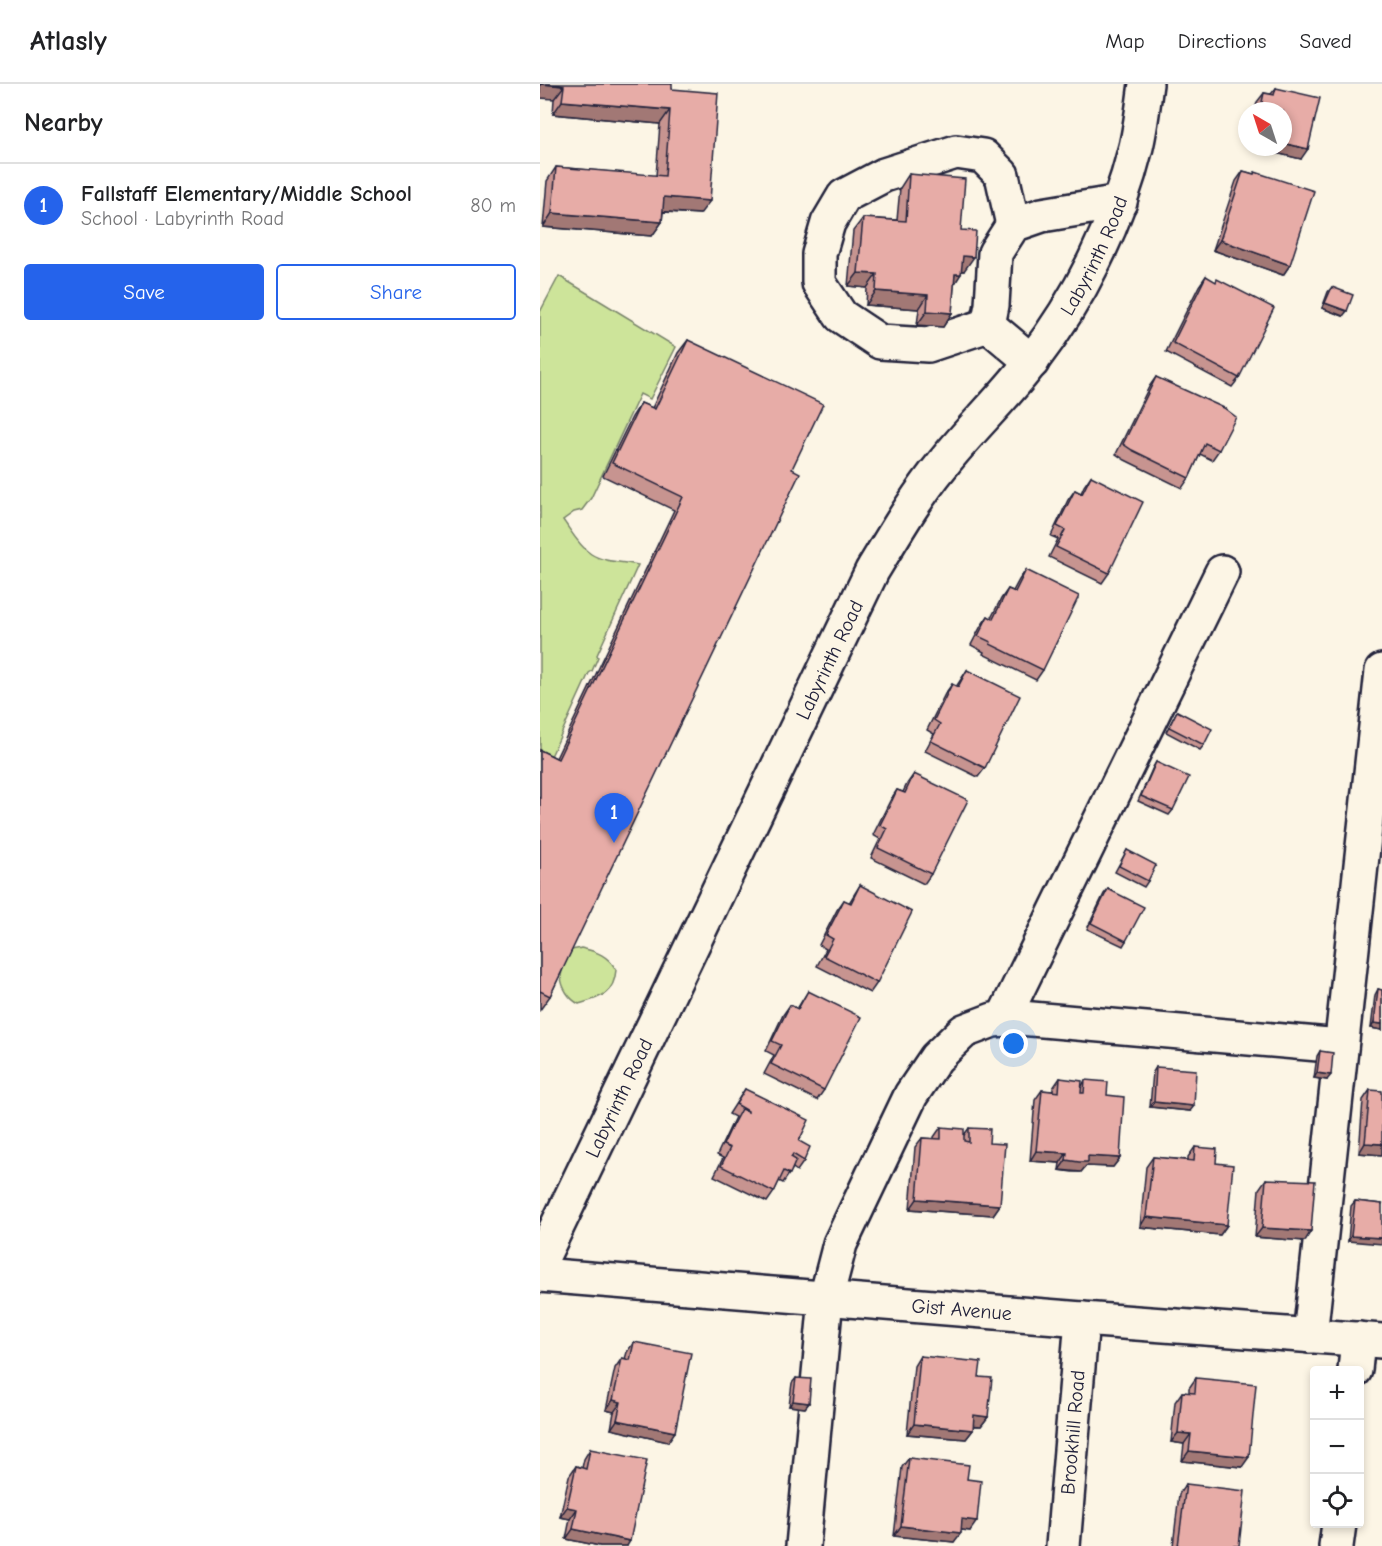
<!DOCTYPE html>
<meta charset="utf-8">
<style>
:root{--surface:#fff;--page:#f2f2f2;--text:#202124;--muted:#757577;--line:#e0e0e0;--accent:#2563eb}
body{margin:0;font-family:"Comic Neue",sans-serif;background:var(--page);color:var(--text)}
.controls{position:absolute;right:18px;bottom:18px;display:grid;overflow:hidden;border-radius:6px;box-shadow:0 3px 9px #0003}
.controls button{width:54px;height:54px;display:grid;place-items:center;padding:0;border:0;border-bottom:2px solid var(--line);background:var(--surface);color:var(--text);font:30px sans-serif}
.compass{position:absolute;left:698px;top:18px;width:54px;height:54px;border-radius:50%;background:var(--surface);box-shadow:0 3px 9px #0003;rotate:321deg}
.you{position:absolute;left:474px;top:960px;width:21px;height:21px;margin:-15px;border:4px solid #fff;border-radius:50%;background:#1a73e8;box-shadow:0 0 0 9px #1a73e833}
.badge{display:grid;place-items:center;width:39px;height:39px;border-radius:50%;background:var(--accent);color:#fff;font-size:20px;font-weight:700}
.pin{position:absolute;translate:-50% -50px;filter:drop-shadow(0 2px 3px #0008)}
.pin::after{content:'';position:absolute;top:32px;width:21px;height:18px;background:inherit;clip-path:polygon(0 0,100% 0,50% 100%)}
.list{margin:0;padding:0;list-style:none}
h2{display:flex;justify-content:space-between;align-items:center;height:78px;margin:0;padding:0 24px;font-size:26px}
h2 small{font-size:20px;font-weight:400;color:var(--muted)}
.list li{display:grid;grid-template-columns:39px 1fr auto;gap:18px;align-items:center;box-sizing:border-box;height:84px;padding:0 24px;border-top:2px solid var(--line)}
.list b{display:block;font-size:22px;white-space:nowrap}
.list p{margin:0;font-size:20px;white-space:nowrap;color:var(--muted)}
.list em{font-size:20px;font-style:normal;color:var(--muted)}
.actions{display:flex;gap:12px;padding:18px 24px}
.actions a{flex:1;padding:14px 0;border:2px solid var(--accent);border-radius:6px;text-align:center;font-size:21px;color:var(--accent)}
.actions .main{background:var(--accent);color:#fff}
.icon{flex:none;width:33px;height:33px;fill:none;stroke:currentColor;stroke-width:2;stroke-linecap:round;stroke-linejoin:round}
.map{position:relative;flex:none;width:842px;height:1462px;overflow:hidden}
header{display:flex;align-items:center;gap:36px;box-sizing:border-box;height:84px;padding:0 30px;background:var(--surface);border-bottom:2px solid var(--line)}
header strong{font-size:28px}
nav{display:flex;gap:33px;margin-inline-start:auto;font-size:21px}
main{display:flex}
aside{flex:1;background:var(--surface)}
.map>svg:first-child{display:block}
.green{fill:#cde49a;stroke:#78836a;stroke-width:1.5}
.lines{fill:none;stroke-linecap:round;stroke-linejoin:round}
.minor-casing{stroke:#22223b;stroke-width:38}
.minor{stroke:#fcf5e5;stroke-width:33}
.wall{fill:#c79490;stroke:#22223b;stroke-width:1.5}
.shaded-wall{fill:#a27875;stroke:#22223b;stroke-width:1.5}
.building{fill:#e7aca7;stroke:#22223b;stroke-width:1.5}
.labels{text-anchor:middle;stroke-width:4.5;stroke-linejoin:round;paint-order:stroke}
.street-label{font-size:20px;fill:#22223b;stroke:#fcf5e5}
</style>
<header>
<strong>Atlasly</strong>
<nav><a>Map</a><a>Directions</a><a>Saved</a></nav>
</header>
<main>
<aside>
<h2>Nearby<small></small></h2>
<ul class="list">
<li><span class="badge">1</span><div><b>Fallstaff Elementary/Middle School</b><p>School · Labyrinth Road</p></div><em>80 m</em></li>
</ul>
<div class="actions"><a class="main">Save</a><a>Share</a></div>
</aside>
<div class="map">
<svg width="842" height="1462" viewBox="0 0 842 1462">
<rect width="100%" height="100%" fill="#fcf5e5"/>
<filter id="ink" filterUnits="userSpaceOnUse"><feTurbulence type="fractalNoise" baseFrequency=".0167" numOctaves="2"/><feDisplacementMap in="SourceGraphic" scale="12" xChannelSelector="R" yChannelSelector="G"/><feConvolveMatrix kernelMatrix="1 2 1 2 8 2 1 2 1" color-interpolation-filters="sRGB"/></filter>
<g filter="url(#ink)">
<g class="green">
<path d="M19 192 136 263 110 315 100 310 51 414 42 426 34 428 23 436C31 447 39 462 51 470 63 478 84 478 98 481L57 571 58 573 52 587 49 589 7 681 0 677V228Z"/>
<path d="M41 864C56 867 69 872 76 886 74 911 59 914 39 920 29 915 22 904 21 893 21 888 28 869 32 866 34 865 39 865 41 864Z"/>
</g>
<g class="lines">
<defs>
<g id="minor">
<path d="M448 241 388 261 340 258 301 232 279 199V170L288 139 304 112 344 91 416 68 443 72 462 91 473 141"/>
<path d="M492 278 448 241 452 221 455 169 473 141 502 131 580 118"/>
<path d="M463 935 682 488"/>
<path id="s1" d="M0 1178 332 487C354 451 375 414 402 381 430 345 464 314 491 278 540 215 577 140 596 63 601 42 603 21 606 0"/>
<path id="s2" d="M0 1191 542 1235 842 1257"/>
<path d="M770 1252 842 587"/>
<path d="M815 1286 818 1255"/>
<path d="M263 1462 286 1214 300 1160 371 1011 396 974 424 947 453 936 480 934 801 962"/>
<path id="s3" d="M523 1462 542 1235"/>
<path d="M796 1462 799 1440"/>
</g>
</defs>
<use href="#minor" class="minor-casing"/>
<use href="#minor" class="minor"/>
</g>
<g class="wall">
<path d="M0 0 132 5 160 130 123 128 122 138 112 152 3 143 7 97 16 83 116 92 120 40 13 30 14 15Z"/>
<path d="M736 4 761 75 710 63H743V27H715L717 18 724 9 731 10Z"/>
<path d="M703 87 713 90 715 88 750 181 743 191 673 166 696 97Z"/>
<path d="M369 90 421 146 424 187H422L414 201 412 229 403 243 377 241 379 225 326 221 327 204 308 202 313 147 323 134 357 136 360 104Z"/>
<path d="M666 192 699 294 692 303 626 268 659 202Z"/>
<path d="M792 203 803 232 782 224 788 208Z"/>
<path d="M148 256 252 385 10 912 0 926V666L16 674 134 426 63 392 92 333 101 319 112 324 138 269Z"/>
<path d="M616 293 679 366 672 376 660 370 649 394 642 404 585 376 576 370 609 303Z"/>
<path d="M551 392 569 489 562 499 509 473 518 455 511 452 528 416 535 406 541 409 544 402Z"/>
<path d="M486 486 503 586 496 596 443 570 444 568 431 561 441 542 448 532 451 534 461 515 468 505 473 507 479 496Z"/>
<path d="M427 586 445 684 438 693 385 667 394 650 387 646 405 610 412 600 416 603Z"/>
<path d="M637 627 664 661 660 666 626 648Z"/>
<path d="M616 678 633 726 629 731 598 717 613 683Z"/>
<path d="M374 690 391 790 384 800 331 774 340 755 333 751 351 715 357 706 363 708 367 700Z"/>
<path d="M587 766 608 797 604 803 575 788Z"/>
<path d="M320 801 337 899 330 909 277 882 286 865 279 861 297 826 304 816 309 819Z"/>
<path d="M568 805 586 857 583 862 547 845 564 810Z"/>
<path d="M838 905 842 906V946L831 944 835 911Z"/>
<path d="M268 907 284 1006 277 1016 224 990 234 971 226 967 243 931 250 921 257 925Z"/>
<path d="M780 967 787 996 774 994 777 972Z"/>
<path d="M616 983 650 1027 610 1023 613 988Z"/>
<path d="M520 994 542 1002 545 996 567 1011 580 1074 573 1083 546 1082 541 1088H532L519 1086 520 1079 490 1077 495 1016 502 1006 513 1007V1004Z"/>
<path d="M205 1005 259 1057 264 1077 257 1087 253 1084 243 1099 239 1097 234 1108 227 1118 174 1092 183 1074 177 1071 195 1033 189 1030Z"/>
<path d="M830 1006 842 1071 819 1069 823 1016Z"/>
<path d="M401 1043 424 1051 429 1044 449 1059 460 1121 453 1131 370 1125 375 1063 382 1054 394 1055V1053Z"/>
<path d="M655 1063 676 1079 687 1141 680 1151 600 1143 606 1083 613 1073 648 1076V1073Z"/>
<path d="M726 1095 765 1157 715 1153 719 1105Z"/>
<path d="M815 1117 842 1120 808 1157 811 1122Z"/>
<path d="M94 1258 128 1358 71 1345 74 1328 66 1326 75 1284 82 1274 85 1275 87 1268Z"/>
<path d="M380 1272 439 1293 448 1333 441 1342H433V1346L426 1355 367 1350 374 1282Z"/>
<path d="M256 1294 269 1319 265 1324 249 1322 252 1299Z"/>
<path d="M656 1294 702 1383 642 1377 644 1360 631 1358 635 1318 642 1308 649 1309V1304Z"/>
<path d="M50 1365 87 1462H60L26 1455 30 1435 20 1433 29 1392 36 1382 42 1384 44 1375Z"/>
<path d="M369 1374 427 1395 430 1447 421 1446 414 1458 354 1452 362 1383Z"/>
<path d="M646 1400 699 1462H633L639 1410Z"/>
</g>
<g class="shaded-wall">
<path d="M0 0 24 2 14 15 0 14Z"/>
<path d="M22 17 130 26 120 40 13 30Z"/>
<path d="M743 59 768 65 761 75 710 63H743Z"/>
<path d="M124 113 170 117 160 130 114 127Z"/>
<path d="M12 129 122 138 112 152 3 143Z"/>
<path d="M680 156 750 181 743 191 673 166Z"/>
<path d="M423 172 434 173 424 187 413 186Z"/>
<path d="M318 189 337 190 327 204 308 202Z"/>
<path d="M415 190H421L412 204Z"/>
<path d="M336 207 388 211 379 225 326 221Z"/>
<path d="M785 219 807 227 803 232 782 224Z"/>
<path d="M387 227 412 229 403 243 377 241Z"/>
<path d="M834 939 842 940V946L831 944Z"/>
<path d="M777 989 791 991 787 996 774 994Z"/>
<path d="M614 1018 654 1022 650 1027 610 1023Z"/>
<path d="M825 1059 842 1060V1071L819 1069Z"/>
<path d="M496 1067 527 1069 520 1079 490 1077Z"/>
<path d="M548 1072 580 1074 573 1083 546 1082 541 1088 519 1086 526 1076Z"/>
<path d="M377 1115 460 1121 453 1131 370 1125Z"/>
<path d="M606 1133 687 1141 680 1151 600 1143Z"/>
<path d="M722 1144 771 1147 765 1157 715 1153Z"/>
<path d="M811 1152 842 1154V1160L808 1157Z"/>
<path d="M73 1316 81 1318 74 1328 66 1326Z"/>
<path d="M253 1317 269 1319 265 1324 249 1322Z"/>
<path d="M434 1331 448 1333 441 1342 427 1341Z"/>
<path d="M77 1336 135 1348 128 1358 71 1345Z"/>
<path d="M374 1340 433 1346 426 1355 367 1350Z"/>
<path d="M638 1349 651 1350 644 1360 631 1358Z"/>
<path d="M649 1367 709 1373 702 1383 642 1377Z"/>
<path d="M27 1423 37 1425 30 1435 20 1433Z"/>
<path d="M422 1435 437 1437 430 1447 415 1445Z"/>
<path d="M361 1442 421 1449 414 1458 354 1452Z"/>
<path d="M33 1445 90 1457 87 1462H60L26 1455Z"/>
</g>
<g class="building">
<path d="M5 0H132V5L178 9 170 117 124 113 122 138 12 129 16 83 125 92 130 26 22 17 24 2Z"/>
<path d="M736 4 780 14 768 65 743 59V27H720L724 9 734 11Z"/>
<path d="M703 87 714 90 715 88 774 107 750 181 680 156Z"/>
<path d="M369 90 425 95 421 146 436 147 434 173 423 172 421 190H415L412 229 387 227 388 211 336 207 337 190 318 189 323 134 366 137Z"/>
<path d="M666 192 676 198 677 195 734 224 699 294 633 259Z"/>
<path d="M792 203 813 211 807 227 785 219Z"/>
<path d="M148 256 283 320 252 385 260 389 10 912 0 907V666L18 675 143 413 72 379 101 319 115 325Z"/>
<path d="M616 293 684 324 696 333 679 366 665 359 649 394 592 366 583 360Z"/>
<path d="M551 392 603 418 569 489 516 463 525 446 517 442 535 406 542 410Z"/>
<path d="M486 486 539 512 503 586 450 560 451 558 438 552 448 532 453 535 468 505 475 508Z"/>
<path d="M427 586 480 612 445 684 391 657 400 640 394 636 412 600 418 603Z"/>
<path d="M637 627 672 645 664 661 629 643Z"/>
<path d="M616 678 649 693 633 726 601 712Z"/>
<path d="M374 690 428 716 391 790 338 764 347 745 340 741 349 723 357 706 365 709Z"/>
<path d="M587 766 616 781 608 797 579 782Z"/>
<path d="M320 801 372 828 337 899 284 872 293 855 286 851 304 816 311 819Z"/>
<path d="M568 805 604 823 586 857 551 839Z"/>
<path d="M838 905 842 906V940L834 939Z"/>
<path d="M268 907 321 933 284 1006 231 980 241 961 232 957 250 921 258 925Z"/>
<path d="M780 967 793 969 791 991 777 989Z"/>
<path d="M616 983 656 986 654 1022 614 1018Z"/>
<path d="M520 994 542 997 541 1009H544L545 996 568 998 567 1011 584 1013 580 1074 548 1072V1078H539L526 1076 527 1069 496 1067 502 1006 519 1008Z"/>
<path d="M205 1005 269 1036 259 1057 270 1063 264 1077 253 1070 251 1073 256 1076 250 1090 244 1087 234 1108 181 1082 190 1064 183 1061 192 1042 201 1025 208 1028V1027L196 1020Z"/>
<path d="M830 1006 842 1007V1060L825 1059Z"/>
<path d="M401 1043 424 1045V1057L429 1058V1044L450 1045 449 1059 465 1060 460 1121 377 1115 382 1054 401 1055Z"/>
<path d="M655 1063 677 1065 676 1079 693 1081 687 1141 606 1133 613 1073 654 1077Z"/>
<path d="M726 1095 775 1097 771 1147 722 1144Z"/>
<path d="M815 1117 842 1120V1154L811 1152Z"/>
<path d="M94 1258 151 1269 135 1348 77 1336 81 1318 73 1316 82 1274 90 1276Z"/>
<path d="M380 1272 441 1278 439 1293 452 1294 448 1333 434 1331 433 1346 374 1340Z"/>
<path d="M256 1294 271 1295 269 1319 253 1317Z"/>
<path d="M656 1294 716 1300 709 1373 649 1367 651 1350 638 1349 642 1308 655 1309Z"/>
<path d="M50 1365 107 1376 90 1457 33 1445 37 1425 27 1423 36 1382 46 1385Z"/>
<path d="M369 1374 429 1381 427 1395 441 1397 437 1437 422 1435 421 1449 361 1442Z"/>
<path d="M646 1400 705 1407 699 1462H638Z"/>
</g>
</g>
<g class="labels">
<g class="street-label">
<text dy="7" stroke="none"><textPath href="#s1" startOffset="1154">Labyrinth Road</textPath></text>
<text dy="7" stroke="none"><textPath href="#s1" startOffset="668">Labyrinth Road</textPath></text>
<text dy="7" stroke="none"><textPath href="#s1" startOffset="182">Labyrinth Road</textPath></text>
<text dy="7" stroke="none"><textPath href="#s2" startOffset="423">Gist Avenue</textPath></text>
<text dy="7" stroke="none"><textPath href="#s3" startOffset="114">Brookhill Road</textPath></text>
</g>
</g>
</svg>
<div class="controls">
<button>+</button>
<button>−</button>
<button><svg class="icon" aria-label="locate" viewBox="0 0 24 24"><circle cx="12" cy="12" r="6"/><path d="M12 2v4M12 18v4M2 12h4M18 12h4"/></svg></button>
</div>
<svg class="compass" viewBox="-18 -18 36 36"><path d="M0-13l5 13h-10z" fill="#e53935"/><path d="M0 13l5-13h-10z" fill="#757577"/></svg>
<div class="you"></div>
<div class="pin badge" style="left:74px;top:759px">1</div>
</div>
</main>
